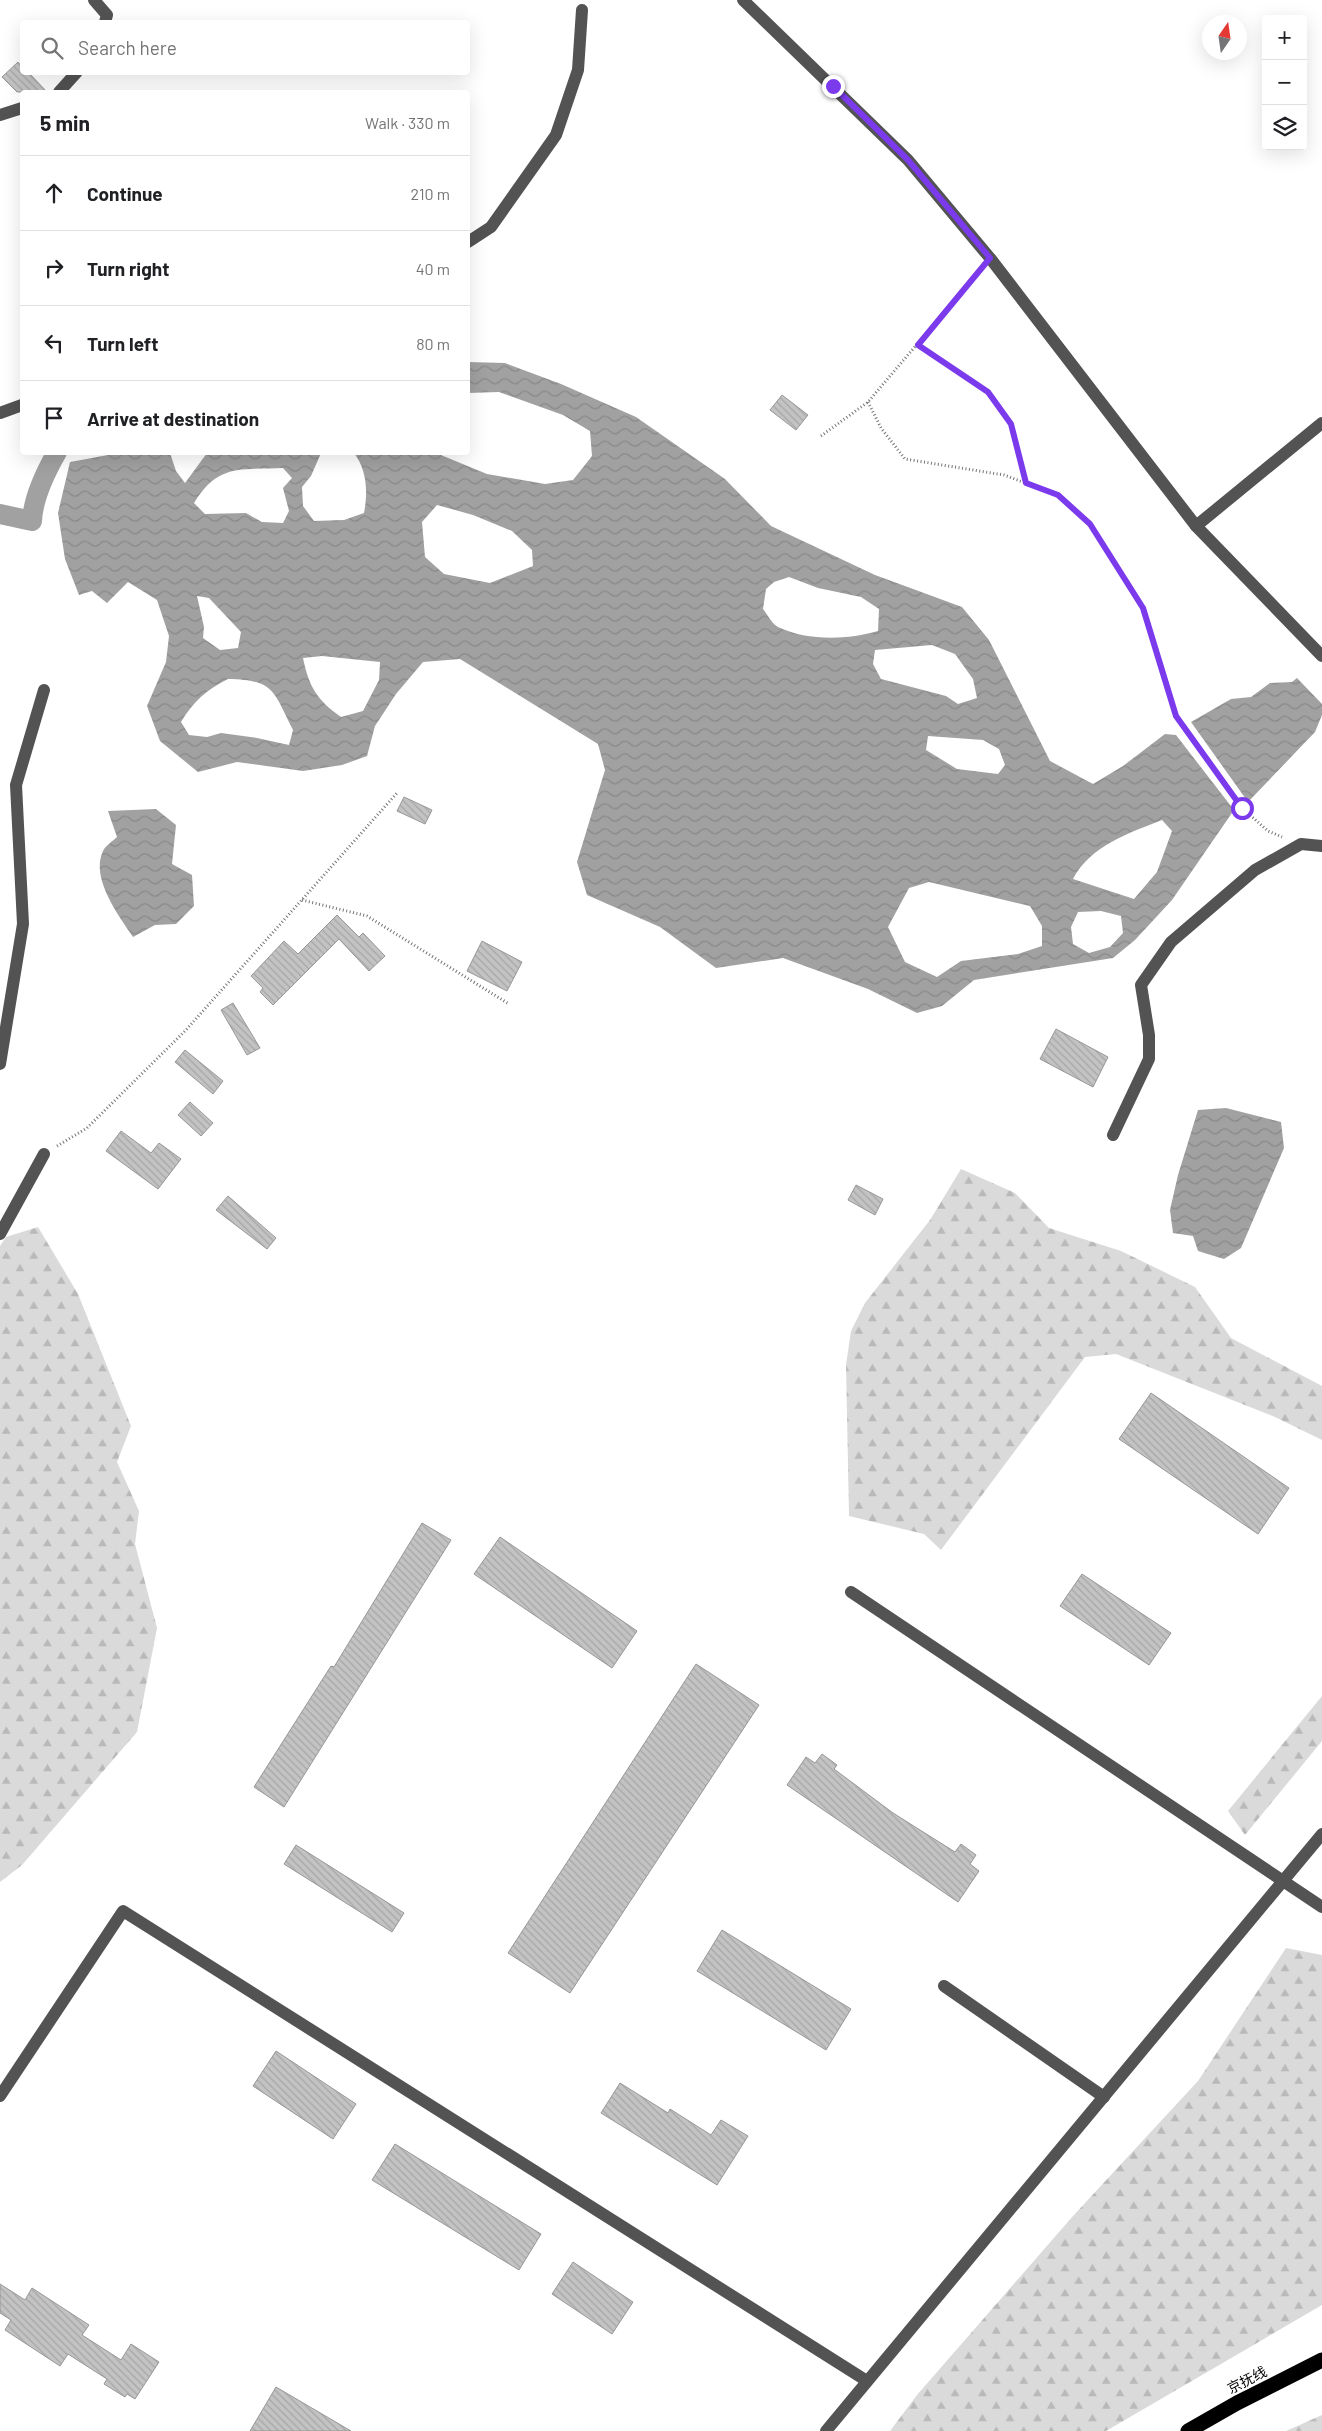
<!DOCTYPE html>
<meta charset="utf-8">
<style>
:root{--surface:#fff;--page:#f6f6f6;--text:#202124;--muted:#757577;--line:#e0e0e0}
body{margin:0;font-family:Barlow,"Noto Sans SC",sans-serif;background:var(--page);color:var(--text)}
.controls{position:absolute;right:15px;top:15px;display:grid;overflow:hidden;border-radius:5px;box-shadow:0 5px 20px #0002}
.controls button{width:45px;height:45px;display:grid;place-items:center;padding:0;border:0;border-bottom:1px solid var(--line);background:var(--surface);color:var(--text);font:25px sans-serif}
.compass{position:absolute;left:1202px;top:15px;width:45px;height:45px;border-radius:50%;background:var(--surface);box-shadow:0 5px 20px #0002;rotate:13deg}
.stop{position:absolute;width:15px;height:15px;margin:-11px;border:4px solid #7c3aed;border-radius:50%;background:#fff}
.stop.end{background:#7c3aed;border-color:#fff;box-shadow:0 1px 5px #0008}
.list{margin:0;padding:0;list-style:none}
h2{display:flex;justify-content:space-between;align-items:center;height:65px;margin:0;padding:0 20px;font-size:21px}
h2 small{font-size:16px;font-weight:400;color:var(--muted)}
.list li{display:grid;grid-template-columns:32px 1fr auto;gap:15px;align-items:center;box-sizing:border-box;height:75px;padding:0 20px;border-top:1px solid var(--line)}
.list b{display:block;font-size:19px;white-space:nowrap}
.list em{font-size:16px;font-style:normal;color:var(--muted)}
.icon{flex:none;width:28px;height:28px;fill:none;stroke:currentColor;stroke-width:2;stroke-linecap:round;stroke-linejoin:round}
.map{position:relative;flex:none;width:1322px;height:2431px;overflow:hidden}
.search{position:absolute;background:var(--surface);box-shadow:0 5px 20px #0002;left:20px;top:20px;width:450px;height:55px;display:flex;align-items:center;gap:12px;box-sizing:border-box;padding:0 18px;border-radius:5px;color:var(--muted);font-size:19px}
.panel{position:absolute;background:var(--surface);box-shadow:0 5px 20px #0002;left:20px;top:90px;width:450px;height:365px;border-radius:5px}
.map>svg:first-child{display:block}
.forest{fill:url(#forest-firs)}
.water{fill:url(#water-waves);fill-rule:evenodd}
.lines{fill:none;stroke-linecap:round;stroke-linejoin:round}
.canal{stroke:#a1a1a1;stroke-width:20}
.building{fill:url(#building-back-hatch);stroke:#979797}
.path{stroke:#757575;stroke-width:3;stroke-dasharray:1 2.5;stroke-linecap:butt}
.minor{stroke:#535353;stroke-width:12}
.highway{stroke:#000;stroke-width:15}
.route{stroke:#7c3aed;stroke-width:6}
.labels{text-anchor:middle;stroke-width:4;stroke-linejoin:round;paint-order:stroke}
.street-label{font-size:14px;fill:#000;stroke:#fff}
</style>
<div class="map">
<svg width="1322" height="2431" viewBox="0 0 1322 2431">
<defs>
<pattern id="forest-firs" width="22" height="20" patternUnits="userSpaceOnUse" patternTransform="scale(1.25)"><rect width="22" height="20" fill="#dadada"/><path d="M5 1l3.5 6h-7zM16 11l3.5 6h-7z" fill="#b9b9b9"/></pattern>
<pattern id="water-waves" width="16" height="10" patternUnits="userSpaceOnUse" patternTransform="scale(1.25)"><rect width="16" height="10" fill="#a1a1a1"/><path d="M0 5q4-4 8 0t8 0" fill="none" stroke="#898989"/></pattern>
<pattern id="building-back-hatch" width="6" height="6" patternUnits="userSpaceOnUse" patternTransform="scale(1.25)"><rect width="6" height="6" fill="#c3c3c3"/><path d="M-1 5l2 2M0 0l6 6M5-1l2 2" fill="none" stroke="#a6a6a6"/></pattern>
</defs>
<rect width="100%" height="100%" fill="#fff"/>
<g class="forest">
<path d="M961 1169 1015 1193 1049 1228 1121 1251 1195 1287 1231 1338 1322 1386V1440L1275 1417 1116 1354 1085 1357 941 1550 924 1534 849 1516 846 1365 851 1331 865 1303 930 1220Z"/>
<path d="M38 1227 78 1294 131 1426 117 1462 139 1511 135 1544 157 1628 137 1732 22 1865 0 1882V1246L6 1237Z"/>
<path d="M1322 1696V1741L1245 1835 1228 1811Z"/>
<path d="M1286 1948 1322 1955V2305L1106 2431H890L917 2395 1073 2216 1198 2081Z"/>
<path d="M1322 2415V2431H1286Z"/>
</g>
<g class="water">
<path d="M468 362 505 363 561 384 636 417 725 479 771 526 875 575 962 607 989 640 1050 761 1093 784 1123 766 1165 734 1176 735 1234 810 1172 900 1135 940 1113 958 974 980 942 1006 917 1013 868 989 783 958 716 968 660 927 587 895 577 862 605 770 598 744 460 659 423 662 396 694 375 726 367 756 342 765 303 771 237 762 198 772 160 741 147 706 166 662 169 636 157 600 128 582 107 603 92 591 79 595 65 559 58 513 70 462 119 453H170L176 471 185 483 207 453H321L311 476 302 487 303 506 314 521 344 520 364 513C368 492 367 470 354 453H436L487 474 545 484 573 480 592 456 590 431 563 415 499 392 468 393ZM283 468 292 478 283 488 289 511 283 523 262 522 246 513 205 514 194 503C218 463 241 470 283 468ZM437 505 473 515 512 531 532 550 533 566 490 583 444 574 425 557 422 522ZM789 577 818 588 861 597 879 609 878 631C847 640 807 641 778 627 772 624 767 614 763 609L766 589 774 582ZM197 596 209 598 241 632 238 648 220 650 203 638 204 627ZM932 645 955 654 973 679 977 698 958 704 946 696 881 679 873 664 875 650ZM322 656 380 662 379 680 363 711 341 717C317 700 309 687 303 658ZM228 679C275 680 273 691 293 730L289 745 257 738 221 733 207 737 189 735 181 722C193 702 207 689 228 679ZM928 736 983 740 999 749 1005 765 998 774 957 769 926 750ZM1162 820 1172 831 1157 872 1134 899 1073 879C1090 846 1129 833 1162 820ZM929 882 1030 906 1042 926V946L1018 954 961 961 937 977 905 962 888 927 909 888ZM1101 911 1121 916 1123 933 1110 947 1089 953 1073 944 1071 927 1078 912Z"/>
<path d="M1297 678 1322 704V715L1315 732 1248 802 1191 722 1231 699 1251 697 1270 683 1292 682Z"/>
<path d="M156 809 176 825 172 864 192 875 194 906 176 924 155 925 133 937C119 916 90 878 103 851 105 846 113 841 117 837L108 811Z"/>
<path d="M1226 1108 1281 1122 1284 1148 1241 1248 1224 1259 1198 1251 1193 1236 1173 1233 1170 1210 1178 1175 1198 1110Z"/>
</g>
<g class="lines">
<path class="canal" d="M0 514 32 521C33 498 45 473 57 452"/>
</g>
<g class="building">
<path d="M18 62 22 67V72H28L47 92H17L2 77Z"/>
<path d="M782 395 808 415 796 430 770 410Z"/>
<path d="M404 797 432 810 425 824 397 811Z"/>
<path d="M337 915 359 937 363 933 385 956 369 971 339 939 273 1005 260 992 263 988 251 976 284 941 298 954Z"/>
<path d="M482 941 522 962 507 991 467 971Z"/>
<path d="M233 1003 260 1048 247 1055 221 1010Z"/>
<path d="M1056 1029 1108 1057 1093 1087 1040 1059Z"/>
<path d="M185 1050 223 1081 213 1094 175 1062Z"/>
<path d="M190 1102 213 1123 201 1136 178 1115Z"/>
<path d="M121 1131 151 1153 159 1143 181 1159 158 1189 106 1151Z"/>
<path d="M856 1185 883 1199 875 1215 848 1200Z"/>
<path d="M228 1196 276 1238 267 1249 216 1210Z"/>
<path d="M1151 1393 1289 1488 1258 1534 1119 1439Z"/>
<path d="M422 1523 451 1540 284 1807 254 1787 331 1666 334 1667Z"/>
<path d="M500 1537 637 1631 612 1668 474 1574Z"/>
<path d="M1082 1574 1171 1633 1149 1665 1060 1606Z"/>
<path d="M696 1664 759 1705 570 1993 508 1953Z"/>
<path d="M822 1754 837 1765 834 1769 893 1813 955 1852 961 1844 976 1855 970 1864 979 1871 958 1902 787 1785 806 1757 815 1763Z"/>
<path d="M296 1845 404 1913 392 1932 284 1864Z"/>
<path d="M722 1930 851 2009 826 2050 697 1971Z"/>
<path d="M276 2051 356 2104 333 2139 253 2086Z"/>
<path d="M620 2083 668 2113 670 2109 711 2135 721 2120 748 2136 717 2185 601 2113Z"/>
<path d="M395 2144 541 2234 519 2270 372 2180Z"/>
<path d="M573 2262 633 2302 612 2334 552 2294Z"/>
<path d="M0 2284 25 2300 32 2288 89 2325 82 2335 121 2360 131 2344 159 2362 135 2399 127 2394 125 2397 104 2384 107 2379 68 2354 60 2366 5 2330 11 2320 0 2313Z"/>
<path d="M276 2387 351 2431H250Z"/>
</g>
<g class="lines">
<g class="path">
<path d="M919 345 988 392 1011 424 1026 483"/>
<path d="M868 402 881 428 905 459 1004 475 1058 495 1090 524 1143 608 1176 716 1242 808 1268 831 1282 837"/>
<path d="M821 436 868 402 980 270"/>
<path d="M302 900 367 916 509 1004"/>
<path d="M57 1146 87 1128 186 1030 397 793"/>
</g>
<g class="minor">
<path d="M94 0 107 15 105 22"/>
<path d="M743 0 908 160 990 258 1196 526 1322 656"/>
<path d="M59 92 77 72"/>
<path d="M0 115 22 108"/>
<path d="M468 242 491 227 556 135 578 70 582 10"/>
<path d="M0 413 22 405"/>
<path d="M1196 526 1322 423"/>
<path d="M0 1064 23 924 16 785 44 690"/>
<path d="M1113 1135 1149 1059V1035L1141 985 1171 942 1255 870 1301 844 1322 846"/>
<path d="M0 1234 44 1154"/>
<path d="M851 1592 1322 1907"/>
<path d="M944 1986 1104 2097"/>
<path d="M0 2096 123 1911 867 2381"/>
<path d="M826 2431 1322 1834"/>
</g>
<path class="highway" d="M1188 2431 1237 2403 1322 2360"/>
</g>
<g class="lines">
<path class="route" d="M833 86 908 160 990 258 918 345 988 392 1011 424 1026 483 1058 495 1090 524 1143 608 1176 716 1242 808"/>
</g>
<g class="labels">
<g class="street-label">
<text transform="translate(1247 2380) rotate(-27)" y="5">京抚线</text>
</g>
</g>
</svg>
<div class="controls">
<button>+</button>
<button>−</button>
<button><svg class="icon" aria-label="layers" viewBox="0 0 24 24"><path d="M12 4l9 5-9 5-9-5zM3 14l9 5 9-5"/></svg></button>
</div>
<svg class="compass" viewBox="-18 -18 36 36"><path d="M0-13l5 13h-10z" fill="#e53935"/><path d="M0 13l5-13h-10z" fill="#757577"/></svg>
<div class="stop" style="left:1242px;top:808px"></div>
<div class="stop end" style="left:833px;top:86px"></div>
<div class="search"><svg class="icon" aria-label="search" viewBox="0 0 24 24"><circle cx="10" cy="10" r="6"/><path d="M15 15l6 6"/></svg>Search here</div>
<section class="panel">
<h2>5 min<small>Walk · 330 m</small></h2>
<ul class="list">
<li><svg class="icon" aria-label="ahead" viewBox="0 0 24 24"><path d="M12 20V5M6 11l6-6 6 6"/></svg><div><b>Continue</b></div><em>210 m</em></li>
<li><svg class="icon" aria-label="right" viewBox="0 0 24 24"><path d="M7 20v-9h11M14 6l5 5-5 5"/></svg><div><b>Turn right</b></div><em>40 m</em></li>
<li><svg class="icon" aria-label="left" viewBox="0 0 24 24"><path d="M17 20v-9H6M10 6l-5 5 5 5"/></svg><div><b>Turn left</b></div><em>80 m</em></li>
<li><svg class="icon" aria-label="arrive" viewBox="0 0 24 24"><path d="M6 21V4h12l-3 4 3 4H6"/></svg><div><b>Arrive at destination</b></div></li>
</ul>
</section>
</div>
